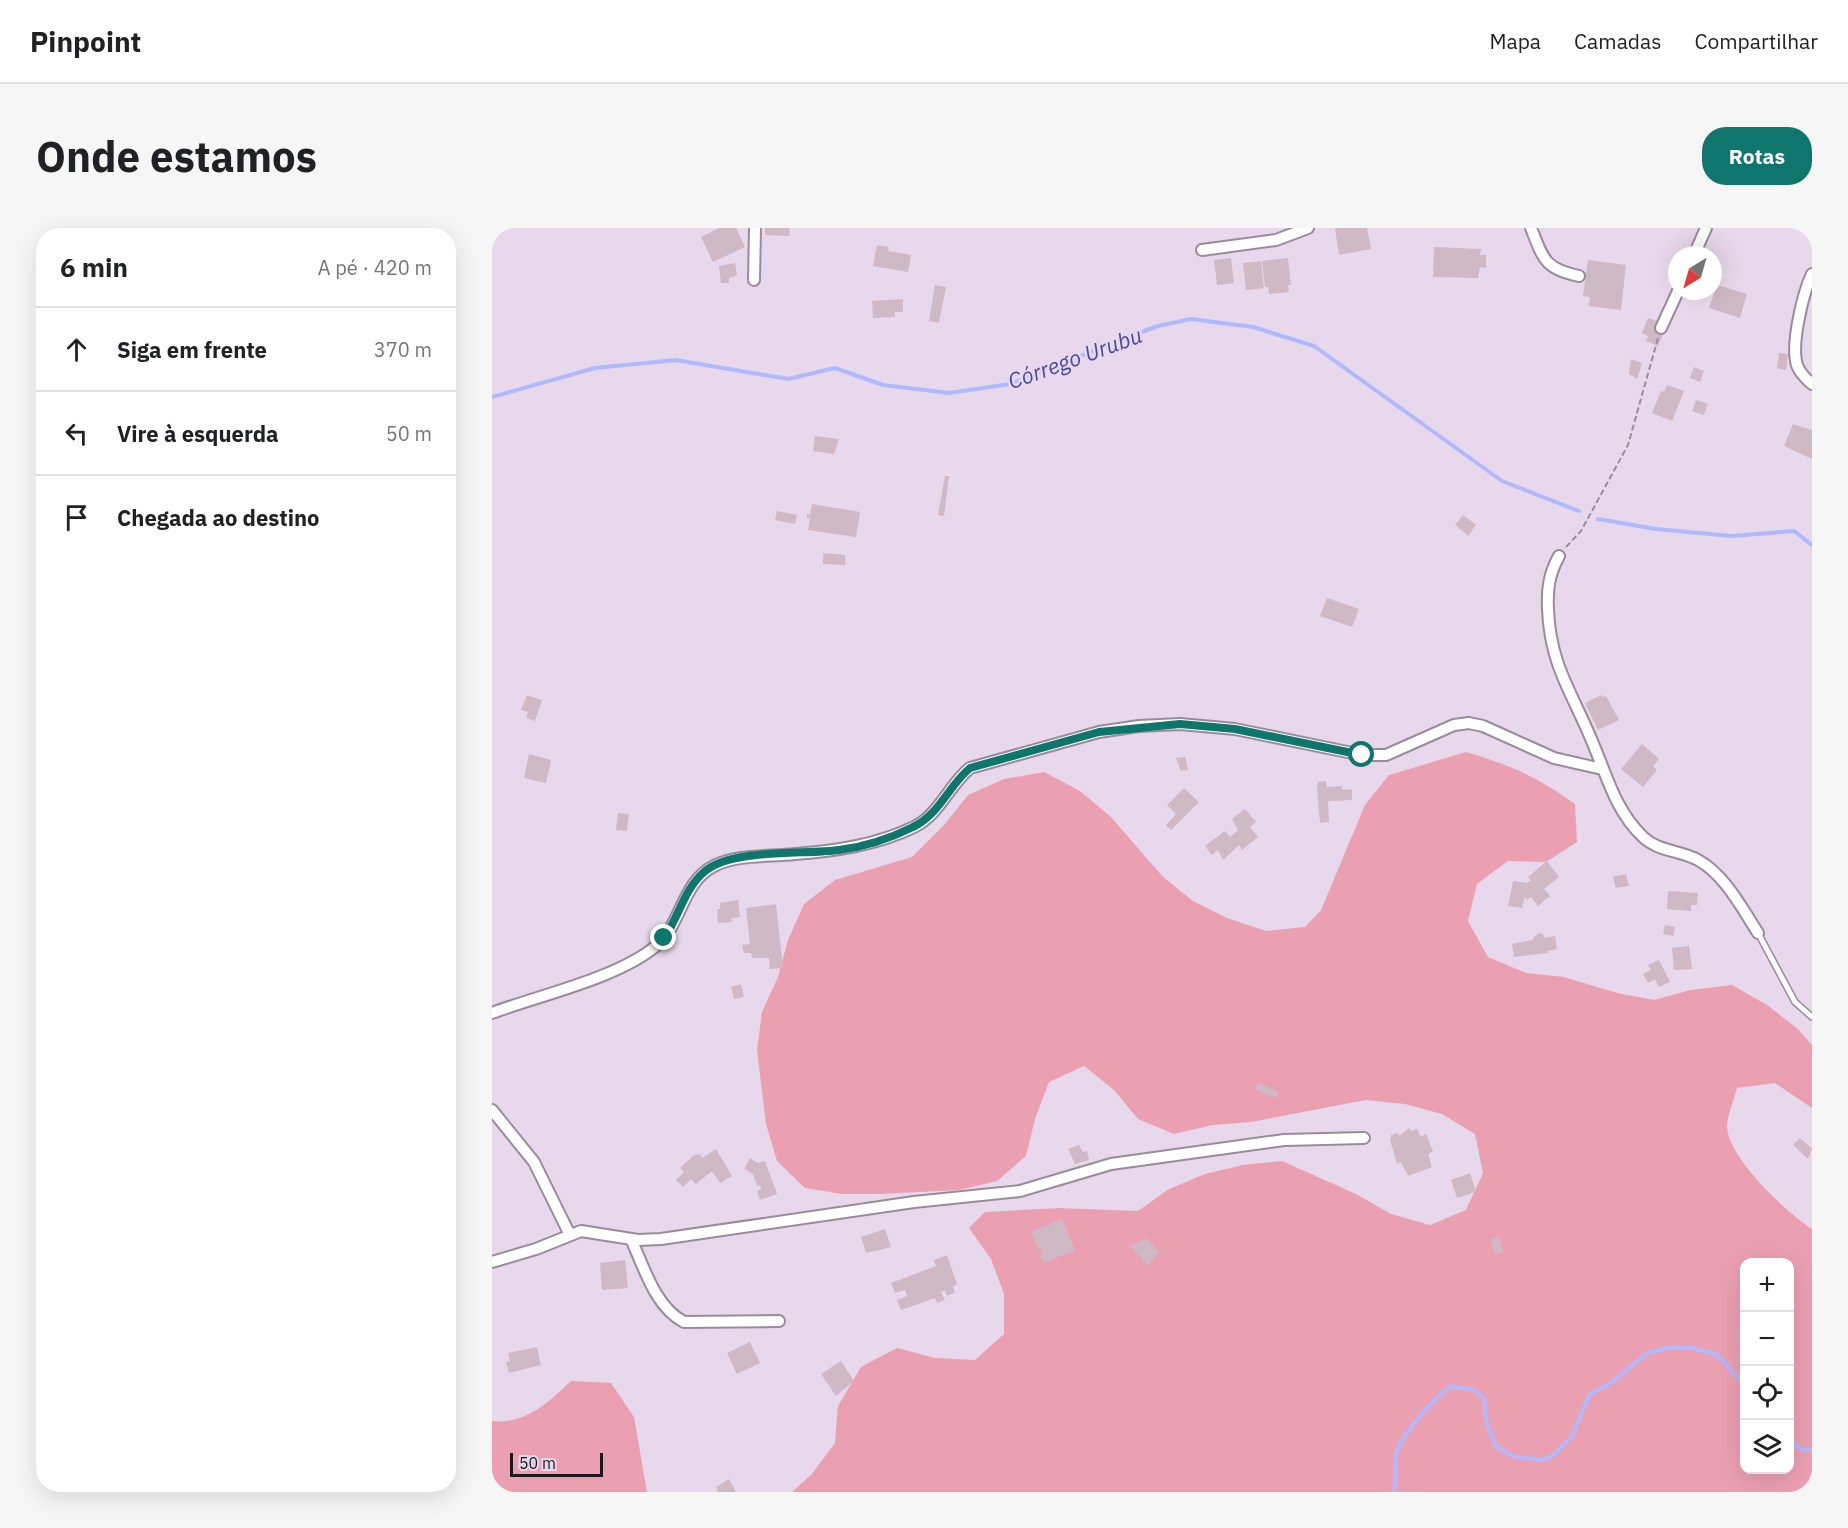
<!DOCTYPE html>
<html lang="pt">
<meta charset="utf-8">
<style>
:root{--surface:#fff;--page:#f6f6f6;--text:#202124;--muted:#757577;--line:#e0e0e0;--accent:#0f766e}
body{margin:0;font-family:"IBM Plex Sans",sans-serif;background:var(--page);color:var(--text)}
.controls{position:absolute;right:18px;bottom:18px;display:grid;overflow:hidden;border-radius:12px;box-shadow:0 6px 24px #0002}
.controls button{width:54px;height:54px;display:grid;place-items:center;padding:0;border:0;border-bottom:2px solid var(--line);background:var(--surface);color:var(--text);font:30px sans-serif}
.compass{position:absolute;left:1176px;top:18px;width:54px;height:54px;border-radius:50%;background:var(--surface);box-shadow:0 6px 24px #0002;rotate:217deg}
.scale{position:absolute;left:18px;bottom:15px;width:93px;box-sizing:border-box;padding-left:6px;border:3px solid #1d171e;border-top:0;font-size:16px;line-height:21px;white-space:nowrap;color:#1d171e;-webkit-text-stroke:4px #e8d8eb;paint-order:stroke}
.stop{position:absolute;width:18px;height:18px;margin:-14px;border:4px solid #0f766e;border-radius:50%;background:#fff}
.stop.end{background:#0f766e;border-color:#fff;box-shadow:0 2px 6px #0008}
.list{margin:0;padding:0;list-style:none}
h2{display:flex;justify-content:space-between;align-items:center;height:78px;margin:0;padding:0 24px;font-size:26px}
h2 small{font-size:20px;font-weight:400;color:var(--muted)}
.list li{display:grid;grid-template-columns:39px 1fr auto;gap:18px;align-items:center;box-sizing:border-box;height:84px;padding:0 24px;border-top:2px solid var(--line)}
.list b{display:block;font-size:22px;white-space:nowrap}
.list em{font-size:20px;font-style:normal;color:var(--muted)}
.icon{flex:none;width:33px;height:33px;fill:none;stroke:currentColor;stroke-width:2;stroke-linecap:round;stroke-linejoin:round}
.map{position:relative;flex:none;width:1320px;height:1264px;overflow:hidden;border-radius:24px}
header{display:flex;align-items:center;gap:36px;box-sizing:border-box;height:84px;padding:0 30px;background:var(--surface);border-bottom:2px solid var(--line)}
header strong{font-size:28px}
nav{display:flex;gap:33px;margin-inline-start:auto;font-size:21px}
.intro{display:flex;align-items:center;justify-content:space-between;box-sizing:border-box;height:144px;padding:0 36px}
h1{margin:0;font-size:42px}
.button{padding:15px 27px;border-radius:24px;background:var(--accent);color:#fff;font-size:21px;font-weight:700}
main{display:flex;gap:36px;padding:0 36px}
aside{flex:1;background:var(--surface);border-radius:24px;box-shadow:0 6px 24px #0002}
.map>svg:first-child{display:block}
.green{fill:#eba0b1;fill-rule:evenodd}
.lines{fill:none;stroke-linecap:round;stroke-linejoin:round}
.stream{stroke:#b0b9fe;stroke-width:4}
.building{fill:#cfb9c5}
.lane-casing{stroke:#9a8b9c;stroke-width:8}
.street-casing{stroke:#9a8b9c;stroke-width:14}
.path{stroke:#998d9c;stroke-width:2;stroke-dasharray:6 3;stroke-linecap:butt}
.lane{stroke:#fff;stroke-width:5}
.street{stroke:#fff;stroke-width:10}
.route{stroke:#0f766e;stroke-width:8}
.labels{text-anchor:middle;stroke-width:5;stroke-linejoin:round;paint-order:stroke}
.water-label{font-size:22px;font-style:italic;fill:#4748a9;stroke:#e8d8eb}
</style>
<header>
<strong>Pinpoint</strong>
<nav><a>Mapa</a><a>Camadas</a><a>Compartilhar</a></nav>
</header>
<div class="intro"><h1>Onde estamos</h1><a class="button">Rotas</a></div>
<main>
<aside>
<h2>6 min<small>A pé · 420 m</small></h2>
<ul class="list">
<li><svg class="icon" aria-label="ahead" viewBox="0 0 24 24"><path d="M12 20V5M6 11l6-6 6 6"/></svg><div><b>Siga em frente</b></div><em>370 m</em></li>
<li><svg class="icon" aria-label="left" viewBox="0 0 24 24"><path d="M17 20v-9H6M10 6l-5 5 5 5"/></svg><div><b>Vire à esquerda</b></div><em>50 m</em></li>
<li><svg class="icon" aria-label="arrive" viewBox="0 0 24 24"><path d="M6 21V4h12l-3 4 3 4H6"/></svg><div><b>Chegada ao destino</b></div></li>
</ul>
</aside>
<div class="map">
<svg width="1320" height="1264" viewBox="0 0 1320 1264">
<rect width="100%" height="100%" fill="#e8d8eb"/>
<g class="green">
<path d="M974 524C1020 538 1044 548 1083 576L1085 614 1054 634 1016 633 985 656 976 693 996 729 1034 745 1072 749 1125 765 1162 772 1199 762 1240 757 1275 777 1306 801 1320 817V880L1283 855 1245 860C1242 872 1236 886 1235 897 1234 928 1295 985 1320 1001V1264H300L320 1246 343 1215 346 1178 369 1139 405 1120 443 1130 483 1132 512 1106V1066L499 1031 477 1000 493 984 567 980 646 983 677 961 713 946 751 937 790 933 864 966 899 986 938 997 974 982 991 945 983 906 950 886 913 876 874 872 759 894 721 897 682 906 646 891 622 862 592 838 557 854 543 891 534 928 505 953 467 962 388 966H350L313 960 285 933 274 896 265 822 270 784 286 749 296 712 312 676 343 652 420 629 452 597 476 567 512 551 552 544 588 563 619 589 671 649 701 673 735 690 774 703 813 699 829 682 873 577 897 547ZM1252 1034H1298V1242H1252Z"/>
<path d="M79 1153 119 1155 142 1189 155 1264H0V1193C33 1197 57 1174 79 1153Z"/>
</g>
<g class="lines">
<g class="stream">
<path d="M0 169 103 140 184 132 296 151 343 140 391 157 457 165 518 156 628 112 666 98 699 91 761 99 822 118 1010 253 1087 283"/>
<path d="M1106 291 1164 301 1240 308 1302 303 1320 317"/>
<path d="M1298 1212 1310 1222H1320"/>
<path d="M902 1264C904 1252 902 1238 904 1227 910 1204 941 1172 959 1158L982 1162 992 1170 995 1197 1004 1218 1020 1228 1051 1232 1063 1226 1080 1208 1097 1167 1119 1155 1155 1125 1178 1119 1200 1120 1224 1126 1252 1156"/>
</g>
</g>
<g class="building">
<path d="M227 0H244L253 19 221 34 209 9Z"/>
<path d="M273 0H298L297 8 273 7Z"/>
<path d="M843 0H875L879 21 847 27Z"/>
<path d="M385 17 397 19 396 23 419 27 416 44 381 38Z"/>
<path d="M942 19 989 21 988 27H994V40L988 39 986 50 941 49Z"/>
<path d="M739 30 742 55 725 57 722 32Z"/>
<path d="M796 30 799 57H796L797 64 777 66 776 59H773L770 33Z"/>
<path d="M1096 32 1134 37 1129 82 1097 78 1098 69 1091 68Z"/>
<path d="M769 33 772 60 754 62 751 35Z"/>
<path d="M243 35 245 47 237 50V55H229L227 38Z"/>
<path d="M443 57 454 59 447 95 437 93Z"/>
<path d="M1225 57 1255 66 1248 90 1217 80Z"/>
<path d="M411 71V84H403V89L381 90 380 73Z"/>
<path d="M1156 90 1175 97 1166 118 1154 113 1156 108 1150 105Z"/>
<path d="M1287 125 1296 126 1294 142 1285 140Z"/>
<path d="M1139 131 1150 135 1145 151 1137 146Z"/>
<path d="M1202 139 1212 143 1208 154 1198 150Z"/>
<path d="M1175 157 1192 163 1180 193 1160 185 1169 163 1172 164Z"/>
<path d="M1204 172 1216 176 1212 187 1200 183Z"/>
<path d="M1301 196 1320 202V231L1292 218Z"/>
<path d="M323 208 347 211 342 226 321 223Z"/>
<path d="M453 248H457L452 288 446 287Z"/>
<path d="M320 276 368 284 364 309 316 302 318 291 315 290V286L318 287Z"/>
<path d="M285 283 305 287 303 296 283 292Z"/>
<path d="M971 287 984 297 976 308 963 297Z"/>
<path d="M331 325 353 327V337L331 336Z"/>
<path d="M835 370 867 381 860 399 828 388Z"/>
<path d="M35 467 50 472 43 493 34 490 36 484 29 482Z"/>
<path d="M1109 467 1111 469 1114 468 1127 492 1106 502 1093 475Z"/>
<path d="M1150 516 1167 531 1161 538 1165 542 1151 559 1129 541Z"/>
<path d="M37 526 59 532 54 555 32 550Z"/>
<path d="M693 529 696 542 689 543 684 530Z"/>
<path d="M834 553 835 559 850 558V561L860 562V572L836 573 837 594 828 595 825 561 826 554Z"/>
<path d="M692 560 707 574 679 602 674 597 684 586 675 577Z"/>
<path d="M753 581 764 594 758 599 766 609 750 622 747 617 731 632 726 622 720 627 713 618 733 603 738 609 746 602 740 591Z"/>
<path d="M126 585 137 586 135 603 124 602Z"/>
<path d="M1055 633 1067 649 1052 661 1058 668 1046 678 1039 669 1035 672 1033 669 1030 680 1016 678 1021 653 1035 655 1039 652 1036 649Z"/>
<path d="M1134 646 1137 658 1124 660 1121 649Z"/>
<path d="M1176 663 1206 665 1205 677H1199V683L1175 681Z"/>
<path d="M246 672 248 689 239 690 240 694 226 695 225 681H228V675Z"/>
<path d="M284 676 291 740 278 741 277 730H260L259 725H252L250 717 258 716 254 680Z"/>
<path d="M1173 697 1183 699 1181 708 1171 706Z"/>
<path d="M1050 705 1053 710 1063 708 1065 721 1055 723 1056 725 1022 729 1020 716 1040 712 1045 706Z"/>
<path d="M1197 718 1200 741 1182 742 1180 720Z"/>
<path d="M1167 732 1178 754 1167 759 1163 751 1156 755 1151 746 1159 742 1156 737Z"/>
<path d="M249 756 252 769 242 771 239 759Z"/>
<path d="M766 855 787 864 784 870 763 861Z"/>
<path d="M917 900 919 903 925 901 929 909 934 906 941 923 936 926 940 939 916 948 909 934 905 936 898 912 899 907 906 905 907 908Z"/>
<path d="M1308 910 1320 921 1316 931 1301 917Z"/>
<path d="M587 917 591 924 595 923 597 932 583 936 576 921Z"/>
<path d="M224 921 240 948 228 955 220 943 204 956 199 951 191 959 184 952 192 944 188 940 202 927 208 926 210 930Z"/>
<path d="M258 930 266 935 273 933 285 966 268 972 265 963 269 961 268 957 265 958 261 946 252 941Z"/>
<path d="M978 945 984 964 965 970 959 952Z"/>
<path d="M570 991 583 1022 552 1035 548 1025 551 1024 550 1021 547 1022 539 1004 555 997 559 999 557 996Z"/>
<path d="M393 1001 399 1019 374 1025 369 1009Z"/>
<path d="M1007 1009 1011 1024 1003 1026 999 1011Z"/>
<path d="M655 1010 667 1024 655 1038 638 1017Z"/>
<path d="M455 1027 465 1056 461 1059 463 1065 455 1068 453 1062 449 1064 453 1072 445 1075 443 1070 409 1082 405 1072 415 1068 413 1062 403 1065 399 1055 444 1038 442 1032Z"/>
<path d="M133 1032 136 1060 110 1062 108 1035Z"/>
<path d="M258 1114 268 1135 245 1146 235 1125Z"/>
<path d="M45 1119 49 1137 17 1145 14 1134 18 1133 16 1125Z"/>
<path d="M349 1133 362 1153 344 1168 329 1146Z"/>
<path d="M237 1251 244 1264H226L224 1259Z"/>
</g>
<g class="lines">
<defs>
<path id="lane" d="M1266 705 1303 774 1320 789"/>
<g id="street">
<path d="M1039 0C1051 30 1052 41 1087 48"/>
<path d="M710 22 784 12 816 0"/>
<path d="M1202 27 1214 0"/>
<path d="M1320 46C1311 65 1300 112 1304 133 1305 142 1313 150 1320 156"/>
<path d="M262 52 263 0"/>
<path d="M1169 100 1186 63"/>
<path d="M1067 328C1057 346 1055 361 1056 381 1058 439 1082 467 1102 518 1116 551 1124 583 1151 609 1167 624 1188 622 1206 632 1232 646 1250 680 1266 705"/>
<path d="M0 785C48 767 126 750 164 718 190 696 190 654 222 638 245 626 277 629 303 626 343 623 385 617 422 599 447 587 457 557 478 540L607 504 647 498 688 496 743 501 870 527H894L962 497 977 495 991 498 1062 530 1110 541"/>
<path d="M0 882 42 934 77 1005"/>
<path d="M139 1011C152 1039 163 1079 192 1094L287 1093"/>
<path d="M0 1034 44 1021 89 1003 146 1012 169 1011 422 974 528 963 619 936 792 912 872 910"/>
</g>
</defs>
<use href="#lane" class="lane-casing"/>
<use href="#street" class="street-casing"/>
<path class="path" d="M1074 319 1089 303 1136 217 1166 110"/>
<use href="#lane" class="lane"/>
<use href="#street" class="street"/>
</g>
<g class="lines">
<path class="route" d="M172 710C187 689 192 661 212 644 239 620 311 627 347 622 371 619 399 610 421 599 447 587 457 557 478 540L607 504 688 496 743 501 870 527"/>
</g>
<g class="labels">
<g class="water-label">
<text transform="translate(583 130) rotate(-20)" y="8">Córrego Urubu</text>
</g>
</g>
</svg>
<div class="controls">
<button>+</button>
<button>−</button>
<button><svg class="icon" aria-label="locate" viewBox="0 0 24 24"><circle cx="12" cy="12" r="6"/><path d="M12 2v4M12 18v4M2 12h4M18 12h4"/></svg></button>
<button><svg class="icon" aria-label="layers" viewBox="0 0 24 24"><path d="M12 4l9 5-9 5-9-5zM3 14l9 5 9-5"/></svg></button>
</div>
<svg class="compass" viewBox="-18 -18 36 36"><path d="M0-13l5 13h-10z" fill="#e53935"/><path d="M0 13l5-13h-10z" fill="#757577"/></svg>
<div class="scale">50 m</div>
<div class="stop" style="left:870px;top:527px"></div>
<div class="stop end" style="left:172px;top:710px"></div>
</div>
</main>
